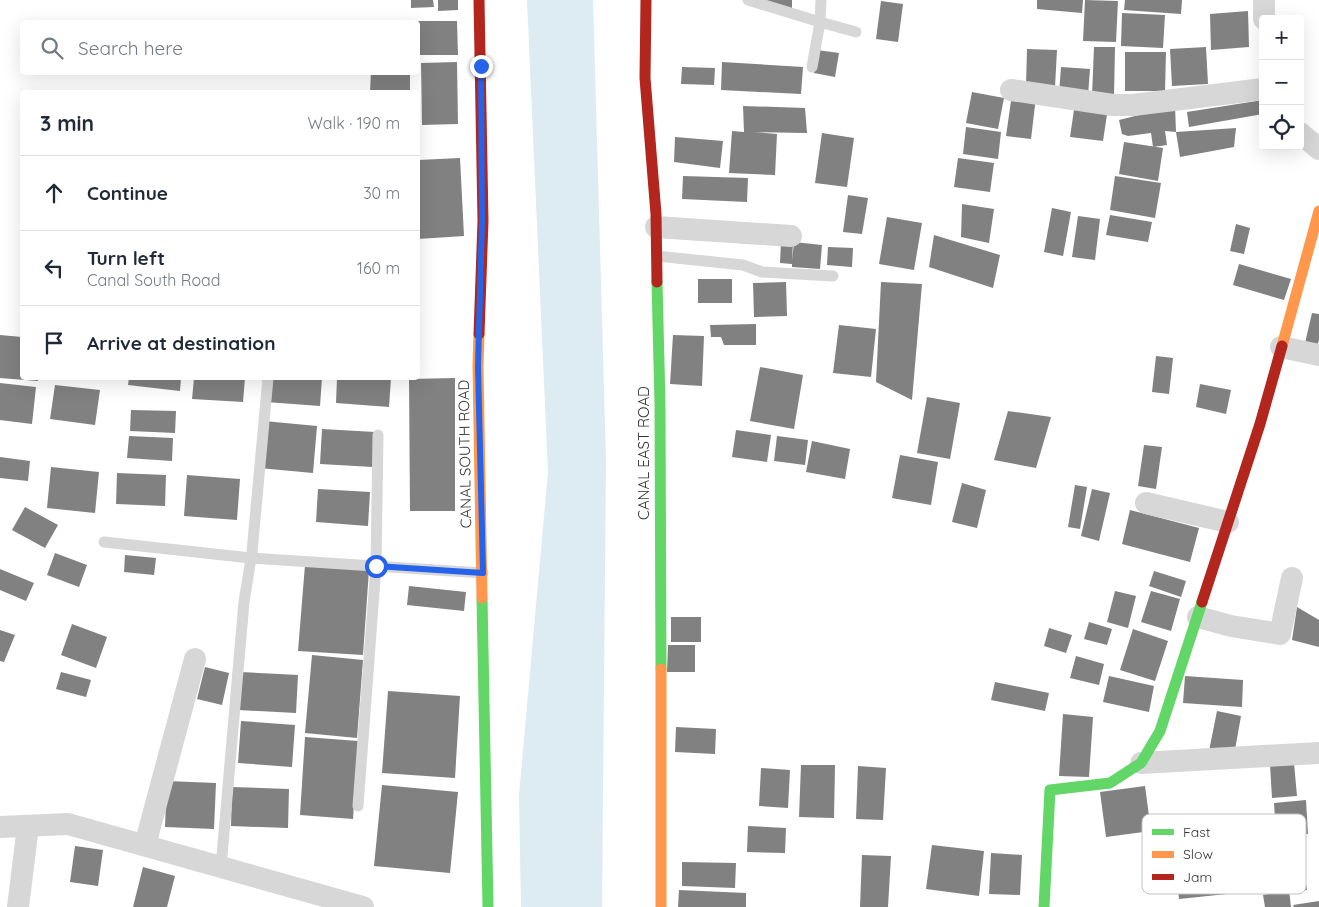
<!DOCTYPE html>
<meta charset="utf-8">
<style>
:root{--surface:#fff;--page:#f6f6f7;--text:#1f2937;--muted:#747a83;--line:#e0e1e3}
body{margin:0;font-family:Quicksand,sans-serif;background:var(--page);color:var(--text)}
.controls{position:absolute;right:15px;top:15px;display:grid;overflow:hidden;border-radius:5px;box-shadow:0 5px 20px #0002}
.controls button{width:45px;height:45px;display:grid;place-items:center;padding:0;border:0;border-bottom:1px solid var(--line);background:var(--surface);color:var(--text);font:25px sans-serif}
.stop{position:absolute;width:15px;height:15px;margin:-11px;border:4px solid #2563eb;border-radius:50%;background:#fff}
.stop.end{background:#2563eb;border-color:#fff;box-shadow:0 1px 5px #0008}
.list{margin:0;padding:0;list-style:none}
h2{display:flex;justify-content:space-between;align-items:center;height:65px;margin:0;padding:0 20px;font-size:21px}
h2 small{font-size:16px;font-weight:400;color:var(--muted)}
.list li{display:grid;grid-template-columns:32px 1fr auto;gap:15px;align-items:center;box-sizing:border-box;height:75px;padding:0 20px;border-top:1px solid var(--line)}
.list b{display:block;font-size:19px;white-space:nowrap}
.list p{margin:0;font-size:16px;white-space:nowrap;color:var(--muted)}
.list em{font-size:16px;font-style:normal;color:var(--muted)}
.icon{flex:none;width:28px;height:28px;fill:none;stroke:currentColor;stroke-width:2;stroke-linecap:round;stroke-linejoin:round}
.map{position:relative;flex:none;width:1319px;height:907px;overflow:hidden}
.search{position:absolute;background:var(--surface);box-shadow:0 5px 20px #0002;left:20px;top:20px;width:400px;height:55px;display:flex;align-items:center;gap:12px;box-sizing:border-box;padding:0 18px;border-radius:5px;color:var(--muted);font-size:19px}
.panel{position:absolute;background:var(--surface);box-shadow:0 5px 20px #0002;left:20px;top:90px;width:400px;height:290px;border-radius:5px}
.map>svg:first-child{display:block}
.water{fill:#ddebf3}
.building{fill:#818181}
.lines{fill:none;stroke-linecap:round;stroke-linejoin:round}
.lane{stroke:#d7d7d7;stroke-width:11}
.street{stroke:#d7d7d7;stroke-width:22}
.fast{stroke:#63d668;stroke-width:11}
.slow{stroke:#ff974d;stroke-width:11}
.jam{stroke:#b3261e;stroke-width:11}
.route{stroke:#2563eb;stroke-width:6}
.labels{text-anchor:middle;stroke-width:5;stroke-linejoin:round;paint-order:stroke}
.street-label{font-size:15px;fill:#333;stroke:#fff}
.key{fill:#fff;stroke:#c2c2c2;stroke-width:1}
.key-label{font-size:14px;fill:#333}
</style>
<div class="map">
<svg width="1319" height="907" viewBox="0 0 1319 907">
<rect width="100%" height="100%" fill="#fff"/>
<path class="water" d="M527 0H593L606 460 602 907H521L519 795 548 472Z"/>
<g class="building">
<path d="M411 0H433L434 7 411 8Z"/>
<path d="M438 0H458V10L438 11Z"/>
<path d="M759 0H792V10Z"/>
<path d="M1037 0H1083L1082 13 1037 9Z"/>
<path d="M1085 0 1118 1 1116 42 1083 41Z"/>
<path d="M1125 0H1182L1181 14 1124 10Z"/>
<path d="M881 1 903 4 898 42 876 39Z"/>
<path d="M1248 11 1249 47 1211 50 1210 14Z"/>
<path d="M1122 13 1165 15 1163 48 1121 46Z"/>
<path d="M418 21H457L458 55H418Z"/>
<path d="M1094 47H1115L1114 96H1092Z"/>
<path d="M1206 47 1208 84 1172 86 1170 49Z"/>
<path d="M1027 49 1057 50 1055 87 1026 86Z"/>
<path d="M817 50 839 53 835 77 814 73Z"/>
<path d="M1125 52H1166L1165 91H1125Z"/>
<path d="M457 62 458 124 422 125 421 63Z"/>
<path d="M722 62 803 67 801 94 721 90Z"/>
<path d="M682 67 715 68 714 85 681 84Z"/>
<path d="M1061 67 1090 69 1088 96 1059 94Z"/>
<path d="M371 72H410V92H370Z"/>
<path d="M972 92 1004 98 998 129 966 123Z"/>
<path d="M1012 94 1036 97 1031 139 1006 136Z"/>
<path d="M1263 100V114L1189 127 1187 112Z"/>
<path d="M1075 103 1108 108 1103 141 1070 137Z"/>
<path d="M743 106 805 108 807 133 754 132 777 134 775 175 729 173 732 131 744 132Z"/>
<path d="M1175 106 1176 132 1165 131 1167 145 1153 147 1151 133 1128 136 1122 134 1119 120Z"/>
<path d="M966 127 1001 132 998 159 963 154Z"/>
<path d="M1236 128 1234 147 1180 157 1176 132Z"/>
<path d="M822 133 854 138 847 187 815 183Z"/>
<path d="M675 137 723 141 720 168 674 162Z"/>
<path d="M1124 142 1163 148 1158 181 1119 174Z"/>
<path d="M460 158 464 236 418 239V160Z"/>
<path d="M958 158 994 163 990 192 954 187Z"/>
<path d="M683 176 748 178 747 202 682 199Z"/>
<path d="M1115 176 1161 183 1155 218 1110 210Z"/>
<path d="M848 195 868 198 862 234 843 232Z"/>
<path d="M962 204 994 209 989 243 961 237Z"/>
<path d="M1052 208 1071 212 1063 256 1044 252Z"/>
<path d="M1110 215 1152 222 1148 242 1106 235Z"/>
<path d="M1078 216 1100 219 1095 260 1072 257Z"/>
<path d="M887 217 922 223 914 270 879 264Z"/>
<path d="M1236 224 1250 228 1244 254 1230 251Z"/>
<path d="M934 235 1000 255 993 288 929 267Z"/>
<path d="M781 242H793L792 261 794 242 822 245 820 269 792 267V264L780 263Z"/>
<path d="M828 247 853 248 852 267 827 265Z"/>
<path d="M1239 264 1291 279 1284 300 1233 285Z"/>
<rect x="698" y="279" width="34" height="24"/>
<path d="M786 282 787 316 754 317 753 283Z"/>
<path d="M881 282 922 284 912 400 876 382Z"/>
<path d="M1312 313 1319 314V340L1317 346 1305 343Z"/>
<path d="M756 324V345H724L721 337H711L710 325Z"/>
<path d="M839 325 876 329 871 377 833 373Z"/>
<path d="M0 335 22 337V378H38V381L0 378Z"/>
<path d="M673 335 704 336 702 386 670 384Z"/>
<path d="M1156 356 1173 358 1169 394 1152 392Z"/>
<path d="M760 367 803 375 794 429 750 421Z"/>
<path d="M129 378H181L180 391 128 385Z"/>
<path d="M194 378H245L243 402 192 399Z"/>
<path d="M268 378H322L320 406 266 402Z"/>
<path d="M337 378H391L389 407 336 403Z"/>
<path d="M455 378V511H410L409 379Z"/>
<path d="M0 383 36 387 32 424 0 420Z"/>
<path d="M1200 384 1231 390 1226 414 1196 407Z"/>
<path d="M55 385 100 390 95 425 50 419Z"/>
<path d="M927 397 960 403 950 459 917 453Z"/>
<path d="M131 410 176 411 175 433 130 431Z"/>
<path d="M1008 411 1051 417 1036 468 994 460Z"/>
<path d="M264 421 317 426 313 473 259 468Z"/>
<path d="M322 429 375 432 373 467 320 464Z"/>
<path d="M736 430 771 435 767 462 732 457Z"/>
<path d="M129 436 173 438 172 461 127 458Z"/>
<path d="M777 436 808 440 805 465 774 461Z"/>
<path d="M812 441 850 449 845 479 806 472Z"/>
<path d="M1144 445 1162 447 1156 489 1138 486Z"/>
<path d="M900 455 938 462 931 505 892 498Z"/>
<path d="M0 457 30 461 28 481 0 478Z"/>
<path d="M51 467 99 472 95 513 47 508Z"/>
<path d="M117 473 166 475 165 506 116 504Z"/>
<path d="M187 475 240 479 237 520 184 516Z"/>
<path d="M962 483 986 490 977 528 952 522Z"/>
<path d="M1075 485 1087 487 1080 529 1068 527Z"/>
<path d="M318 489 370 492 368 526 316 522Z"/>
<path d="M1092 489 1110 493 1099 541 1081 536Z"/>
<path d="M25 507 58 525 45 548 12 530Z"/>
<path d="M1130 510 1199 528 1190 562 1122 544Z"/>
<path d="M55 553 87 565 79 587 47 575Z"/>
<path d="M125 555 156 558 154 575 124 572Z"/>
<path d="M305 565 369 570 363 655 298 651Z"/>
<path d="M0 569 34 583 26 601 0 590Z"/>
<path d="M1154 571 1186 581 1181 597 1149 586Z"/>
<path d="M409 586 466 592 464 611 407 605Z"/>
<path d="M1115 591 1136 596 1128 628 1107 622Z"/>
<path d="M1151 591 1180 599 1171 631 1141 622Z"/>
<path d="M1297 607 1319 620V647L1292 640Z"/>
<rect x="671" y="617" width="30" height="25"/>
<path d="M1089 622 1112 629 1107 645 1084 639Z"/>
<path d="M72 624 107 637 96 668 61 655Z"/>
<path d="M1049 628 1072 635 1066 653 1044 646Z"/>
<path d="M1133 629 1168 641 1155 681 1120 670Z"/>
<path d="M0 630 15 635 4 662 0 661Z"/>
<path d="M668 645H695V672H667Z"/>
<path d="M312 655 363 660 357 738 305 733Z"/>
<path d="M1076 656 1104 664 1099 685 1070 678Z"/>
<path d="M205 667 229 673 222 705 197 699Z"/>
<path d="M61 672 91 680 86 697 56 689Z"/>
<path d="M240 672 298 675 296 713 238 710Z"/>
<path d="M1109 676 1154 686 1149 712 1103 702Z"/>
<path d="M1185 676 1243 680 1242 707 1183 703Z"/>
<path d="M995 682 1049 693 1045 711 991 700Z"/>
<path d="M388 691 460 696 455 778 382 773Z"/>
<path d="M1217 711 1241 716 1233 761 1208 756Z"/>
<path d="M1063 714 1093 717 1089 777 1059 776Z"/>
<path d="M241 721 295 725 292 767 238 763Z"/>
<path d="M676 727 716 729 715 754 675 752Z"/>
<path d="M305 737 358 741 353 819 300 815Z"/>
<path d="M1294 763 1297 796 1272 798 1270 765Z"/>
<path d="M801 765H835L834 818 799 817Z"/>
<path d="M858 766 886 768 883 820 856 819Z"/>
<path d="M761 768 790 770 788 808 759 806Z"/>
<path d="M167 781 216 783 214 829 165 827Z"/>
<path d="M382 785 458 792 450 873 374 866Z"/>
<path d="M1145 786 1151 831 1106 837 1100 792Z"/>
<path d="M232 787 289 789 288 828 231 826Z"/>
<path d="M1306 800 1308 834 1276 836 1274 803Z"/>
<path d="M748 826 786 828 785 853 747 852Z"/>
<path d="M932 845 984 851 979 896 926 889Z"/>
<path d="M75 846 103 850 98 886 70 882Z"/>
<path d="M1222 849 1227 894 1179 899 1177 879 1187 878 1186 867 1204 865 1203 851Z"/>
<path d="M991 853 1022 855 1020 895 989 894Z"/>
<path d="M862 855 891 856 888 907H860Z"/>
<path d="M1302 858 1307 890 1290 892 1286 861Z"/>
<path d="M682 862 736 863 735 888 682 886Z"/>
<path d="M143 867 175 876 167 907H133Z"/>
<path d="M679 890 746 893V907H678Z"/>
<path d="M1289 890 1291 907H1265L1263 895Z"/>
<path d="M1319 901V907H1294L1293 905Z"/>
</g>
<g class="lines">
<g class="lane">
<path d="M748 0 820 22 821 0"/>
<path d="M812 67 820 22 856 32"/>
<path d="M657 256 743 265 762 272 833 276"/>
<path d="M104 542 251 558 483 573"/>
<path d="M358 806 376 566 378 435"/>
<path d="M221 867 244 602 252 552 268 378"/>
</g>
<g class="street">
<path d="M1264 0V19"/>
<path d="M1011 90 1113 105H1133L1263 89"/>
<path d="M1300 133 1319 149"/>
<path d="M656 227 791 236"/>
<path d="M1281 347 1319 355"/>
<path d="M1146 503 1228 522"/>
<path d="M1198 617 1231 626 1280 634 1292 578"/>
<path d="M1141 763 1319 753"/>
<path d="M0 827 68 824 363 907"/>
<path d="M145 845 195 659"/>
<path d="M18 907 28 826"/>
</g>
<g class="fast">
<path d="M657 282 660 404 661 669"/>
<path d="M482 598 488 907"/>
<path d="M1044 907 1050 790 1110 783 1141 763 1160 731 1202 602"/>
</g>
<g class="slow">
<path d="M479 334 478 366 482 598"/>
<path d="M1282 346 1319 211"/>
<path d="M661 669V907"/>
</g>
<g class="jam">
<path d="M479 0 483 221 479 334"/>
<path d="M646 0 645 78 656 214 657 282"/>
<path d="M1202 602 1260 424 1282 346"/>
</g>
</g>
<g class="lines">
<path class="route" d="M376 566 483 573 478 366 482 221 481 66"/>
</g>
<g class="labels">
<g class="street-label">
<text transform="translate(644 453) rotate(-90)" y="5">CANAL EAST ROAD</text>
<text transform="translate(465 454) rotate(-91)" y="5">CANAL SOUTH ROAD</text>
</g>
</g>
<rect x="1142" y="814" width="164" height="80" rx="8" class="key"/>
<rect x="1152" y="829" width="22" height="6" fill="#63d668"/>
<rect x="1152" y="851" width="22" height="7" fill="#ff974d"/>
<rect x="1152" y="874" width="22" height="6" fill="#b3261e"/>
<g class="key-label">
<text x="1183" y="837">Fast</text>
<text x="1183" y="859">Slow</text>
<text x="1183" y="882">Jam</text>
</g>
</svg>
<div class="controls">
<button>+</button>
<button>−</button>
<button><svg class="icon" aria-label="locate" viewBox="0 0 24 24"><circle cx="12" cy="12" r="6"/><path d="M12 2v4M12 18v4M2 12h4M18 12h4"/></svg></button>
</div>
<div class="stop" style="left:376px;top:566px"></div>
<div class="stop end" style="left:481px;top:66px"></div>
<div class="search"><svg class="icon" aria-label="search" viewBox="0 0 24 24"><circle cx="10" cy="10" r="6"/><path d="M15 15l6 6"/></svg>Search here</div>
<section class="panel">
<h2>3 min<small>Walk · 190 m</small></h2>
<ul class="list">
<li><svg class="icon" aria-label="ahead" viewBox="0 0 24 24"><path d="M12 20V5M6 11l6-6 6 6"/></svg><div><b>Continue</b></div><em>30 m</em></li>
<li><svg class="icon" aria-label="left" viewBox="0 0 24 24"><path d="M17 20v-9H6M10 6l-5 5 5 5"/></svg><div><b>Turn left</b><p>Canal South Road</p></div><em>160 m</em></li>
<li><svg class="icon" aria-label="arrive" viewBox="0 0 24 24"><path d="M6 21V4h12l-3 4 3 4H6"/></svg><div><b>Arrive at destination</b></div></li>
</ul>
</section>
</div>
